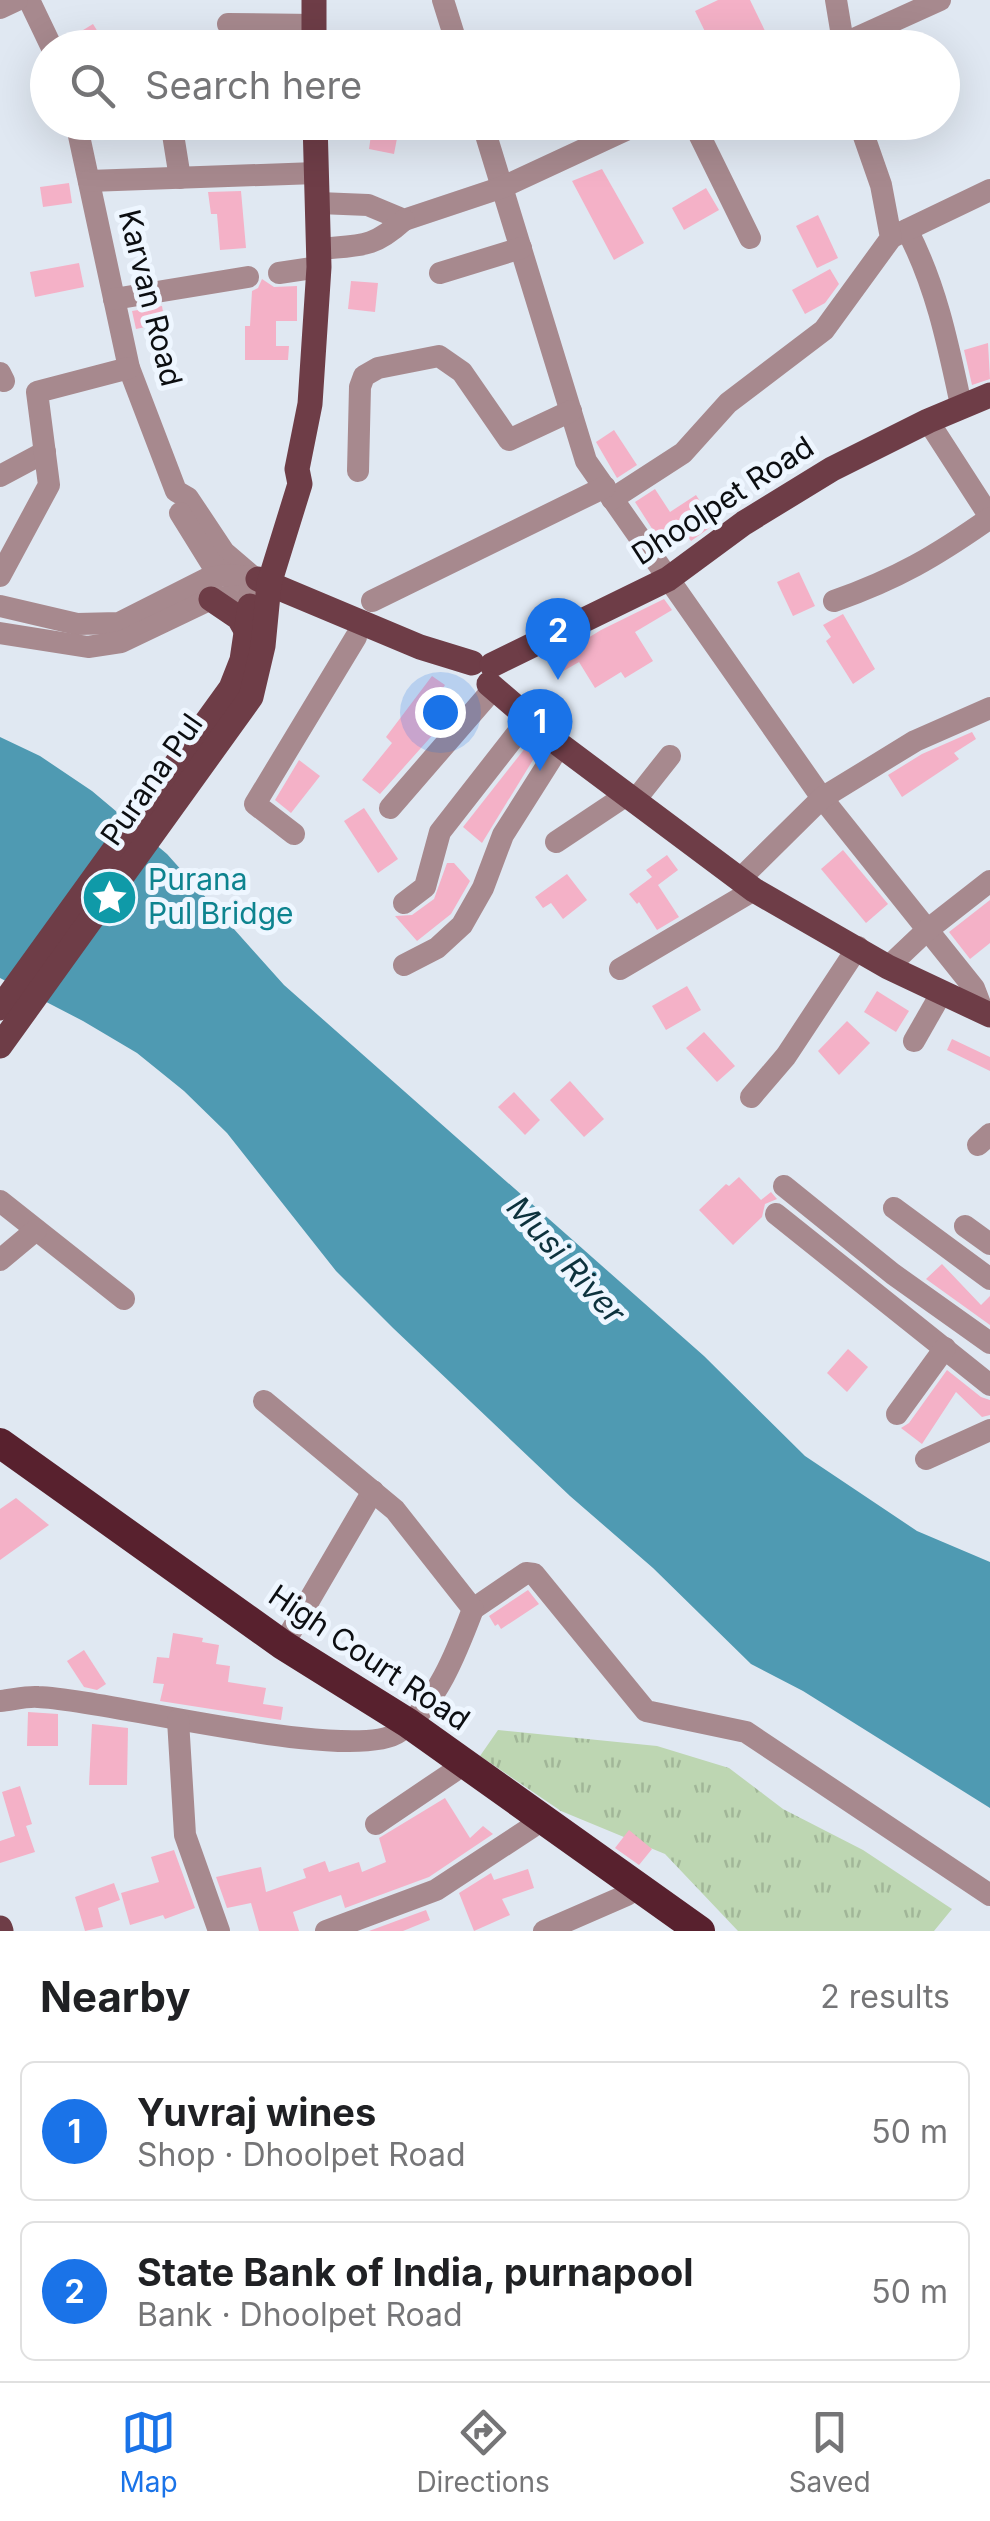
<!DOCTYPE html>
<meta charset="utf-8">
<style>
:root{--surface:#fff;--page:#f2f2f2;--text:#202124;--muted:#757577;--line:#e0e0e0;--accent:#1a73e8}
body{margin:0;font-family:Inter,sans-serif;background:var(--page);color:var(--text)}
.you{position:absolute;left:440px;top:712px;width:35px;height:35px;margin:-25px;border:8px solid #fff;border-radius:50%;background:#1a73e8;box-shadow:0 0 0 15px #1a73e833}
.badge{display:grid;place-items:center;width:65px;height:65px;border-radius:50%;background:var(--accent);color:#fff;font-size:32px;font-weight:700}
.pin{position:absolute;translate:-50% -82px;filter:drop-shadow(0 2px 5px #0008)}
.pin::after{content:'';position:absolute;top:52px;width:35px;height:30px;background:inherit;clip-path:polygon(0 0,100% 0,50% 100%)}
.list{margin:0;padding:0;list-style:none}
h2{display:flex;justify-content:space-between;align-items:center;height:130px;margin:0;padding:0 40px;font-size:42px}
h2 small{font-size:32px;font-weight:400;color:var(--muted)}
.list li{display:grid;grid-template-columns:65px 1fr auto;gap:30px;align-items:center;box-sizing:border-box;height:140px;margin:0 20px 20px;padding:0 20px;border:2px solid var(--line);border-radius:15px}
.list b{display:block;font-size:38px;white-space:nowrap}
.list p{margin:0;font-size:32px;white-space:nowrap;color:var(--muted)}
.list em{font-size:32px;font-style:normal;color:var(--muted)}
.icon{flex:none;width:55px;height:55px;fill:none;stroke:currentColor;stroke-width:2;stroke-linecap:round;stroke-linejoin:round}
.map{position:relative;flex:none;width:990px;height:1931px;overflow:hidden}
.search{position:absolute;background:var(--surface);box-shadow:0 10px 40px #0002;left:30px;right:30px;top:30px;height:110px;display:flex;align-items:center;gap:25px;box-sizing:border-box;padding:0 35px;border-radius:55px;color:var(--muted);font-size:38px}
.sheet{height:450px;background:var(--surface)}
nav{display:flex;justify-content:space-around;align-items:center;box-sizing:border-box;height:140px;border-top:2px solid var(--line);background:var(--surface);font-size:28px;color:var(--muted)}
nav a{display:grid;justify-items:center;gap:5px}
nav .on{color:var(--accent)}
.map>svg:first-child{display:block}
.grass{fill:url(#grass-tufts)}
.water{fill:#4f9ab2}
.building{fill:#f4b1c7}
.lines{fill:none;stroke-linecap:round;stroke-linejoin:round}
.minor{stroke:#a7898e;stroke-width:22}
.major{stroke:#6e3d47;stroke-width:25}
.highway{stroke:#58212e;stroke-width:30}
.labels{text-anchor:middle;stroke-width:10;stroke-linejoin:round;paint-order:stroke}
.street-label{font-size:30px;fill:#0c0e11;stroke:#eef6ff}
.culture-label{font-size:30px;fill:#0d838f;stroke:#eef6ff;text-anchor:start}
.water-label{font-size:32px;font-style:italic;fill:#0d323d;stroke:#eef6ff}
</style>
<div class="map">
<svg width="990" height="1931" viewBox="0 0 990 1931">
<defs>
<pattern id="grass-tufts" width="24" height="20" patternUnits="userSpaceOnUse" patternTransform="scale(2.5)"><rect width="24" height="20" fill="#bdd6b2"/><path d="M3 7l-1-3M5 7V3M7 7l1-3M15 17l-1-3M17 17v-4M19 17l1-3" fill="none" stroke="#a1b698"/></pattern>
</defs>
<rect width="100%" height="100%" fill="#e0e8f2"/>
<path class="grass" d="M498 1730 657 1746 729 1768 783 1809 863 1850 952 1909 934 1931H738L665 1854 561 1811 480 1756Z"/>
<path class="water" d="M0 737 40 756 92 791 167 854 284 985 704 1356 805 1456 917 1531 990 1562V1808L803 1691 751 1664 653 1568 570 1496 393 1328 336 1271 227 1133 184 1091 137 1053 83 1021 0 978Z"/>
<g class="building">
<path d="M718 0H750L768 37 747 48H713L695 11Z"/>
<path d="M93 24 108 48H67L65 41Z"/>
<path d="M331 122H405V133H398L394 154 369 149 371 135 332 137Z"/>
<path d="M602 169 644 243 614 260 572 181Z"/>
<path d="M69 183 72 203 43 207 40 187Z"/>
<path d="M706 188 719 210 684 230 672 208Z"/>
<path d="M241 191 246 248 220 250 217 214H211L208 192Z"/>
<path d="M818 215 838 258 817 268 796 226Z"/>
<path d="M79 263 84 287 35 297 30 272Z"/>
<path d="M830 269 839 284 825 303 805 314 792 290Z"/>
<path d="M262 279 274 287 297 286V321H276V346H289L288 360H245V326H250L252 291 258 288Z"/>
<path d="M351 281 378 283 375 312 348 309Z"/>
<path d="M162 306 165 323 136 329 132 311Z"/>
<path d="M988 343 990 379 972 385 964 350Z"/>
<path d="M614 430 637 465 617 478 596 442Z"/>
<path d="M655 489 670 512 696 495 715 524 691 541 682 528 660 541 635 502Z"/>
<path d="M799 572 815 606 793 616 777 582Z"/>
<path d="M664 599 672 610 635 632 653 661 625 678 621 672 595 688 579 662 560 673 552 660 601 630Z"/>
<path d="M843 614 875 669 853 684 826 641 831 637 823 625Z"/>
<path d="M432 676 445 685 435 700 453 712 380 794 362 780 392 743 386 737Z"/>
<path d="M972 732 976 739 954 753 959 759 902 797 888 775 922 754Z"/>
<path d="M526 747 536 755 482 843 463 827Z"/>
<path d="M299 760 320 776 291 813 275 800Z"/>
<path d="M364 808 398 859 378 873 344 821Z"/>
<path d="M843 850 888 904 866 923 821 869Z"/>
<path d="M667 855 678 870 658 885 679 917 657 930 639 902 637 904 629 894 652 877 646 870Z"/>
<path d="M447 863H454L470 881 451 914 417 941 395 916 412 915 434 899Z"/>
<path d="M567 874 587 900 563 919 551 903 543 908 535 897Z"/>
<path d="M990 900V943L970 959 949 932Z"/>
<path d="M687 986 701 1010 666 1030 652 1006Z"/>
<path d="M877 991 909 1011 896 1032 864 1012Z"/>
<path d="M847 1021 870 1043 839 1075 818 1051Z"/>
<path d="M704 1032 735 1066 717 1082 686 1048Z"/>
<path d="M952 1039 990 1057V1071L947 1050Z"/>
<path d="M570 1081 604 1119 584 1137 550 1100Z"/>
<path d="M514 1092 540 1120 525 1135 498 1107Z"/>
<path d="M739 1177 761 1200 771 1192 777 1199 765 1204 762 1217 733 1245 699 1210 726 1184 729 1186Z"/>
<path d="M942 1264 981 1305 990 1296V1325L926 1279Z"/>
<path d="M848 1349 868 1367 847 1392 827 1373Z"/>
<path d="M947 1370 981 1397 990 1400V1415L982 1417 956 1392 922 1444 901 1428 909 1423Z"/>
<path d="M16 1498 49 1525 0 1560V1509Z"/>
<path d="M528 1590 539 1604 501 1629 498 1624 495 1626 489 1616Z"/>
<path d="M173 1633 203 1638 202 1642 219 1645 216 1664 230 1666 228 1682 266 1688 263 1704 283 1707 281 1720 160 1701 164 1684 153 1683 157 1657 169 1658Z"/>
<path d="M84 1650 106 1684 97 1690 84 1687 67 1661Z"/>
<path d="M28 1712 58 1714V1746H27Z"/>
<path d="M92 1724 128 1728 127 1785H89Z"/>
<path d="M20 1786 32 1824 26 1826 35 1852 0 1863V1841L15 1836 2 1792Z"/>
<path d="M445 1798 470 1838 483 1826 493 1834 429 1877 345 1908 341 1895 293 1912 299 1931H259L251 1903 227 1908 216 1877 261 1867 266 1892 306 1878 303 1869 325 1861 329 1872 359 1862 362 1872 386 1862 379 1838Z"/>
<path d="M629 1830 652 1849 639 1865 615 1848Z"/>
<path d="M174 1850 195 1908 165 1919 163 1915 130 1925 121 1893 159 1882 151 1857Z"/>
<path d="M528 1869 534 1888 502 1899 510 1915 474 1931 459 1893 491 1873 494 1880Z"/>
<path d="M114 1883 120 1900 98 1908 103 1927 85 1931 75 1897Z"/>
<path d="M426 1910 430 1920 403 1931H369Z"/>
</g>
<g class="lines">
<g class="minor">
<path d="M29 0 52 48"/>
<path d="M443 0 458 48"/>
<path d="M836 0 844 48"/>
<path d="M0 8 17 0"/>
<path d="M228 24 314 25"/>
<path d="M834 48 940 0"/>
<path d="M76 122 129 368 176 491 188 498 224 552 253 577"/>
<path d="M171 122 180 178"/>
<path d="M482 122 586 461 822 798 974 988 983 1012"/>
<path d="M693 122 750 238"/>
<path d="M89 181 316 173"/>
<path d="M319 203 368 205 404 220 503 187 643 122"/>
<path d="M907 230C936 285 948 344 961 405"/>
<path d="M894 236 990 190"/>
<path d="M319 249C360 245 372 249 404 220"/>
<path d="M279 273 319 267"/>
<path d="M440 273 521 248"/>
<path d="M114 299 248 277"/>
<path d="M0 373 4 381"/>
<path d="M928 421 990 517"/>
<path d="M358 471 360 387 364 376 378 368 439 356 462 372 509 440 571 411"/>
<path d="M0 476 45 452"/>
<path d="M612 499 683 453 728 403 824 330 891 238 881 185 859 122"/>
<path d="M180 513 211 563 234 581"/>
<path d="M0 576 49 485 37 392 129 368"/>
<path d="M372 601 605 487"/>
<path d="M834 601C897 579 936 556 990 518"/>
<path d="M0 606 77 624 119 623 206 579 226 575 253 577"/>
<path d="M0 633 88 647 121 642 211 599 251 595"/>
<path d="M636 799 670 756"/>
<path d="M390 808 494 688"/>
<path d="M294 834 255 804 356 637"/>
<path d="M556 842 628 794"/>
<path d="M740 879 822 798 915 741 990 708"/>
<path d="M404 903 425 887 440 832 529 718"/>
<path d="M404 965 437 948 462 925 483 888 503 835 560 745"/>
<path d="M888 967 926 931 990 881"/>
<path d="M620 969 754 890"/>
<path d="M914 1041 942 992"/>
<path d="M751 1097 786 1056 858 947"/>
<path d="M978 1145 990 1134"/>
<path d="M784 1186 893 1274 990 1343"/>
<path d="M0 1201 124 1299"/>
<path d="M894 1208 990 1279"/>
<path d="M776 1214 990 1385"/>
<path d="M965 1226 990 1244"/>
<path d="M0 1260 36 1230"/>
<path d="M897 1414 945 1348"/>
<path d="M926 1459 990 1430"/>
<path d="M473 1609 526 1573 534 1574 646 1711 746 1732 990 1895"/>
<path d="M283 1645 373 1491"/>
<path d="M0 1701C12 1700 26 1696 38 1697 105 1699 354 1765 399 1732 437 1704 457 1651 473 1609L395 1510 264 1401"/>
<path d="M178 1720 185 1835 219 1931"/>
<path d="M376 1824 453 1772"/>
<path d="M326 1931 436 1890 532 1827"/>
<path d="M544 1931 627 1895"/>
</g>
<g class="major">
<path d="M314 0V48"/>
<path d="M258 579 420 647 472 663"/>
<path d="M211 599 239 618 247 632"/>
<path d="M492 665 668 579 744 523 832 469 928 421 990 395"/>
<path d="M489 684 560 745 754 890 888 967 990 1015"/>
<path d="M0 1008 231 688 242 660 250 606"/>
<path d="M0 1046 251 697 263 646 269 584 300 484 297 469 310 404 319 267 315 122"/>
<path d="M0 1928 1 1931"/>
</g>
<path class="highway" d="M0 1443 283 1645 408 1723 700 1931"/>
</g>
<defs>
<symbol id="sight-disc" viewBox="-11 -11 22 22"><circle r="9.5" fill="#0f9aa8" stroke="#eef6ff"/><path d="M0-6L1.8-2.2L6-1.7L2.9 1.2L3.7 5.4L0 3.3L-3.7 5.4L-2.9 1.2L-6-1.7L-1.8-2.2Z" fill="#fff"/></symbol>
</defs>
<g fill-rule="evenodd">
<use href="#sight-disc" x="78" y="866" width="63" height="63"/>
</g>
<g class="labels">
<g class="street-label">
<text transform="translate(150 298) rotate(76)" y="10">Karvan Road</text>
<text transform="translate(723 501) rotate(-33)" y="10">Dhoolpet Road</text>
<text transform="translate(152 780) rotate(-55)" y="10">Purana Pul</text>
<text transform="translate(369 1658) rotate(34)" y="10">High Court Road</text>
</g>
<g class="culture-label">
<text x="148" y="890">Purana<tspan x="148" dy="34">Pul Bridge</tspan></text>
</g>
<g class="water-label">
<text transform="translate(566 1260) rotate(48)" y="11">Musi River</text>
</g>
</g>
</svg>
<div class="you"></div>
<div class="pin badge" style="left:540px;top:771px">1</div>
<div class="pin badge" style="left:558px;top:680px">2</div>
<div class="search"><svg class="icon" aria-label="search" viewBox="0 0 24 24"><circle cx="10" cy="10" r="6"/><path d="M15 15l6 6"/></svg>Search here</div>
</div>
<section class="sheet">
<h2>Nearby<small>2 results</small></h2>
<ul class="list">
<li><span class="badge">1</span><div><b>Yuvraj wines</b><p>Shop · Dhoolpet Road</p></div><em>50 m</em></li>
<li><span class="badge">2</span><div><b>State Bank of India, purnapool</b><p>Bank · Dhoolpet Road</p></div><em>50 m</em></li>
</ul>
</section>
<nav>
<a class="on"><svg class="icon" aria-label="map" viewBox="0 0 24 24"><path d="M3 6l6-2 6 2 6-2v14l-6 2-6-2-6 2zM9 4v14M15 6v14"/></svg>Map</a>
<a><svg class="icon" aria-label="directions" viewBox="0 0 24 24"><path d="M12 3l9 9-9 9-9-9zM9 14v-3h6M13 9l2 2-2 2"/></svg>Directions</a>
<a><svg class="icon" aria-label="saved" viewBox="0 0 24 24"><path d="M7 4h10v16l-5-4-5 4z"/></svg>Saved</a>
</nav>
